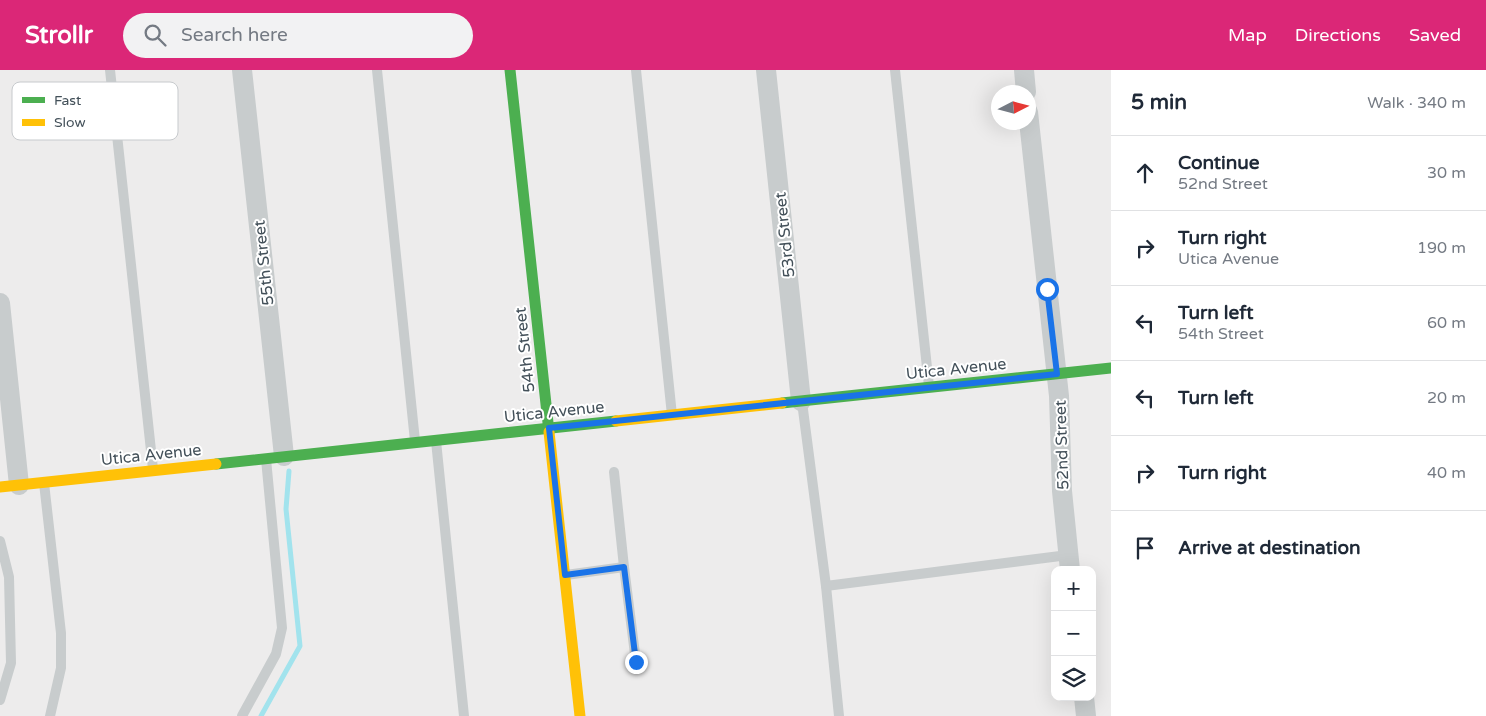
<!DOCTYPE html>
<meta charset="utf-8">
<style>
:root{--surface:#fff;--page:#f2f2f3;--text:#1f2937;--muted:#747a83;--line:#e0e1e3;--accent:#db2777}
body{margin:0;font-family:"Varela Round",sans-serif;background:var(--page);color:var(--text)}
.controls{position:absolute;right:15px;bottom:15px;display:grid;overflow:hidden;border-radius:10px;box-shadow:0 5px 20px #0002}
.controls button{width:45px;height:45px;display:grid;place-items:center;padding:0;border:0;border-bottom:1px solid var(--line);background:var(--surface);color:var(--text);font:25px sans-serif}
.compass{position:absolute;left:991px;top:15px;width:45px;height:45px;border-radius:50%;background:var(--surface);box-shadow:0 5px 20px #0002;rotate:84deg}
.stop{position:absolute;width:15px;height:15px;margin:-11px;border:4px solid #1a73e8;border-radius:50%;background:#fff}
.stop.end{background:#1a73e8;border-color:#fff;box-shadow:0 1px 5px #0008}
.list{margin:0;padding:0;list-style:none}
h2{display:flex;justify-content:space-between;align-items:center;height:65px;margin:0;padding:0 20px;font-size:21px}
h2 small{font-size:16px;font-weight:400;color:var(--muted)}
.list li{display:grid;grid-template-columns:32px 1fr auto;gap:15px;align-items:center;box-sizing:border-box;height:75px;padding:0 20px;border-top:1px solid var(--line)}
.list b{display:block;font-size:19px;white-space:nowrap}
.list p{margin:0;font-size:16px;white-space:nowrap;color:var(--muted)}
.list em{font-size:16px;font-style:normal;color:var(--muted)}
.icon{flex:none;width:28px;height:28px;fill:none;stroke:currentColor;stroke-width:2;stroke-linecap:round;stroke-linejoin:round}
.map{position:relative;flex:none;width:1111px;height:646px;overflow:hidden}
header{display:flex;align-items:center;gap:30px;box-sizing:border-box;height:70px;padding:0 25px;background:var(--accent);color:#fff}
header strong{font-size:24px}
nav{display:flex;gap:28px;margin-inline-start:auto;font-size:18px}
.search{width:350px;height:45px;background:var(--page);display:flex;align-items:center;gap:12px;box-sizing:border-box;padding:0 18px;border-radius:28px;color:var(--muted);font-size:19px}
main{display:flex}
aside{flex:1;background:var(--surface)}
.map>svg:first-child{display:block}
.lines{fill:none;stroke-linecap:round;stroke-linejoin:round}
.stream{stroke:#a2e3ed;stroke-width:5}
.lane{stroke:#c8cccd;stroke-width:10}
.street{stroke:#c8cccd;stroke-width:20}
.fast{stroke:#4caf50;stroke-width:11}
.slow{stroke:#ffc107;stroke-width:11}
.route{stroke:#1a73e8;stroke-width:6}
.labels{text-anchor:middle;stroke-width:4;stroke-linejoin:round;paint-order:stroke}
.street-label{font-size:16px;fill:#435059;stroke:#fff}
.key{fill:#fff;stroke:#c7cacd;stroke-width:1}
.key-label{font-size:14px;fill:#435059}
</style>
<header>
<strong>Strollr</strong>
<div class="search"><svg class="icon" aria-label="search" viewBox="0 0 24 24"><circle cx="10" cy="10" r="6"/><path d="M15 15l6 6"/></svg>Search here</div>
<nav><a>Map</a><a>Directions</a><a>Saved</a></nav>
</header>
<main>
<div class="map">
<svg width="1111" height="646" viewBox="0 0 1111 646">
<rect width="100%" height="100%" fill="#edecec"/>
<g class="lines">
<path class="stream" d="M261 646 300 576 286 439 289 401"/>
<g class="lane">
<path d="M110 0 153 399"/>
<path d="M377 0 415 371"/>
<path d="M636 0 672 345"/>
<path d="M895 0 929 316"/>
<path d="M802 332 826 516 1068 485"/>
<path d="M436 371 464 646"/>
<path d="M614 402 624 497"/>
<path d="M44 413 61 563V598L50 646"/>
<path d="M0 471 9 507 11 593 0 630"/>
<path d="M566 505 624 497 636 592"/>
<path d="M826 516 839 646"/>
<path d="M242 646 276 584 282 558 266 389"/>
</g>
<g class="street">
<path d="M242 0 284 386"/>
<path d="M766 0 801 331"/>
<path d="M1024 0 1026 22"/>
<path d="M1028 42 1059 326 1062 421 1070 500"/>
<path d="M0 233 19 415"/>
<path d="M1084 627 1086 646"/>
</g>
<g class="fast">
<path d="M510 0 549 362"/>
<path d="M782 333 1111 298"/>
<path d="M216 394 616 351"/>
</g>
<g class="slow">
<path d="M616 351 782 333"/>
<path d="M549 362 580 646"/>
<path d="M0 417 216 394"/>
</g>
</g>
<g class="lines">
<path class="route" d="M636 592 624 497 565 505 549 358 1057 304 1047 219"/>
</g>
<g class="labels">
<g class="street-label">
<text transform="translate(784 165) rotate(-96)" y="6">53rd Street</text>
<text transform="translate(263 193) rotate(-96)" y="6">55th Street</text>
<text transform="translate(524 280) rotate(-96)" y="6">54th Street</text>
<text transform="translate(956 298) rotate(-6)" y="6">Utica Avenue</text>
<text transform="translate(554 341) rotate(-6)" y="6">Utica Avenue</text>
<text transform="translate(1061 375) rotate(-92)" y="6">52nd Street</text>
<text transform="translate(151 384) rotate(-6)" y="6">Utica Avenue</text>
</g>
</g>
<rect x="12" y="12" width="166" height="58" rx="8" class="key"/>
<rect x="22" y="27" width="23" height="6" fill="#4caf50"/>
<rect x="22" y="49" width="23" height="7" fill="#ffc107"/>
<g class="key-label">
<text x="54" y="35">Fast</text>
<text x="54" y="57">Slow</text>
</g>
</svg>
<div class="controls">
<button>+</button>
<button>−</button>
<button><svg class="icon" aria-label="layers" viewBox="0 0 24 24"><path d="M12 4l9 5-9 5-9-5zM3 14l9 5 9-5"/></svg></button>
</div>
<svg class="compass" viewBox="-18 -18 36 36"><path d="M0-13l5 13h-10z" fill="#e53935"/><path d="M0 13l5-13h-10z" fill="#747a83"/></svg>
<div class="stop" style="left:1047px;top:219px"></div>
<div class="stop end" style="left:636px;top:592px"></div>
</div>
<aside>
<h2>5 min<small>Walk · 340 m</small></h2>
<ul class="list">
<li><svg class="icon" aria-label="ahead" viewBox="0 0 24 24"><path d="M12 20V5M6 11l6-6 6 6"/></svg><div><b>Continue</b><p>52nd Street</p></div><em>30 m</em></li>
<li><svg class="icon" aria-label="right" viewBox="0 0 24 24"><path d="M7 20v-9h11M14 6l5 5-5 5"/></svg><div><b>Turn right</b><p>Utica Avenue</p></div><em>190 m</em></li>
<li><svg class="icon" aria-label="left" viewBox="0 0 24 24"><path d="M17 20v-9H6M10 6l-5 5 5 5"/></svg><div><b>Turn left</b><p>54th Street</p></div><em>60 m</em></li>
<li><svg class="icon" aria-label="left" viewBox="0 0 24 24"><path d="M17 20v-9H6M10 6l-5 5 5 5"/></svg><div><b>Turn left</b></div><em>20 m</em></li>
<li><svg class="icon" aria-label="right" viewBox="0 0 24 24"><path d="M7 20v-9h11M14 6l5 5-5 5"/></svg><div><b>Turn right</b></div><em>40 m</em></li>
<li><svg class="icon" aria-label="arrive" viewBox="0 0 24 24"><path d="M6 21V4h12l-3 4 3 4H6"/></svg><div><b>Arrive at destination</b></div></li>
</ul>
</aside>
</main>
